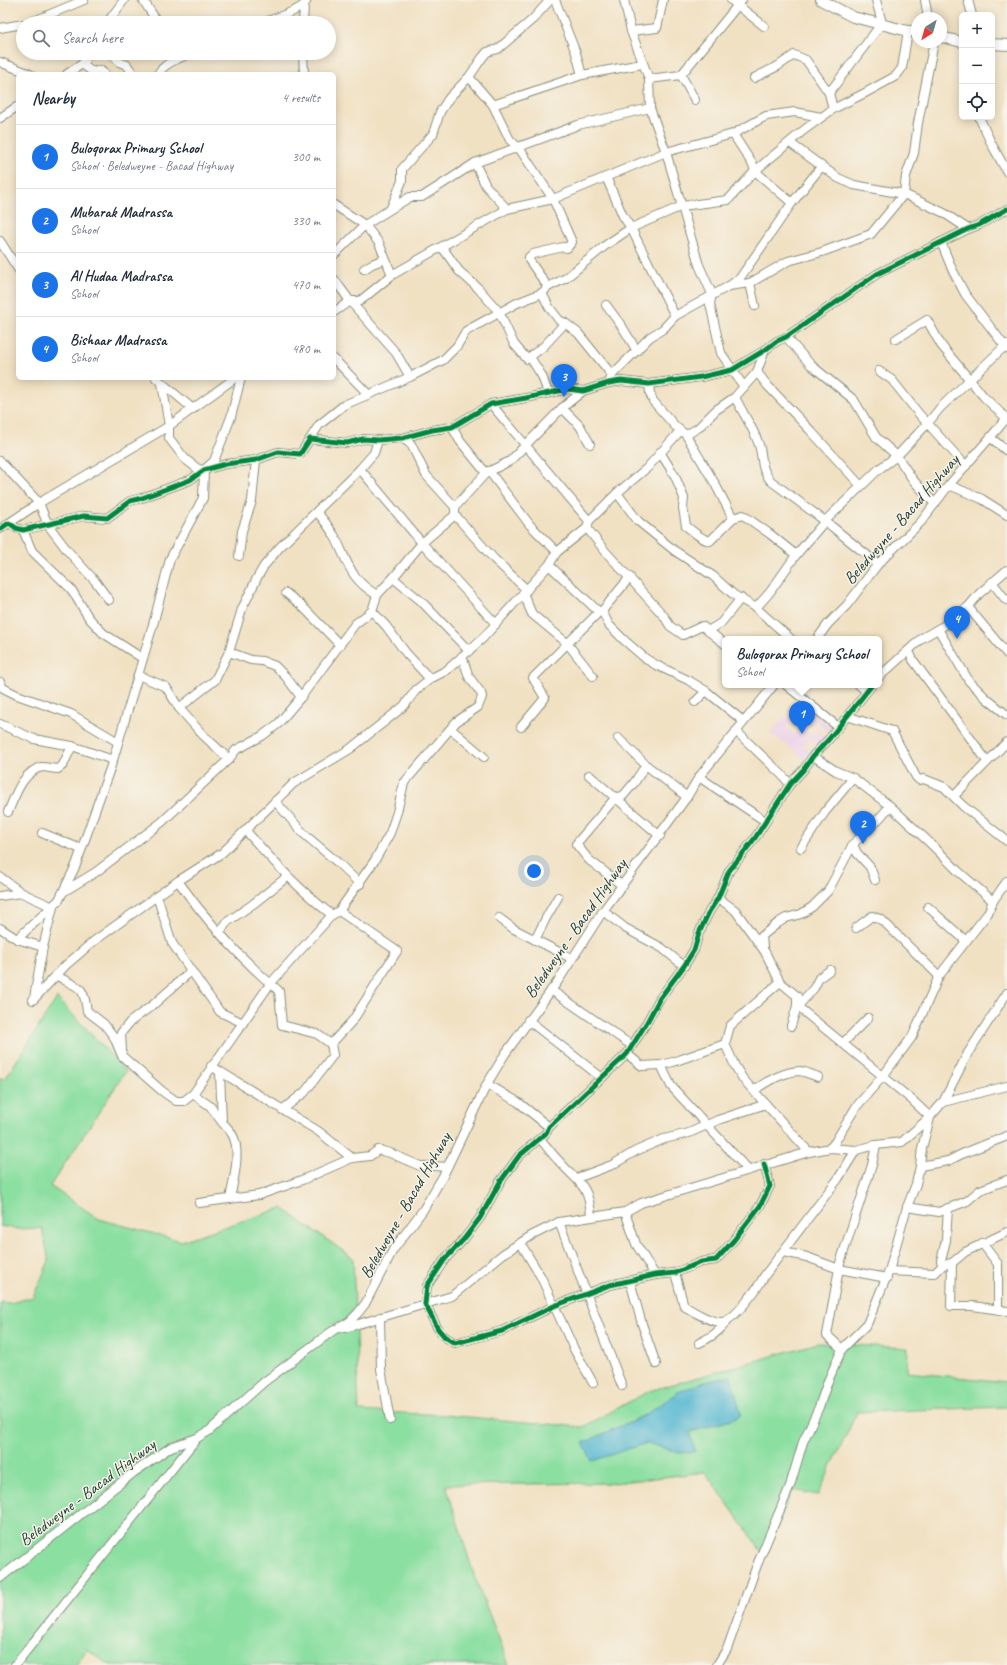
<!DOCTYPE html>
<meta charset="utf-8">
<style>
:root{--surface:#fff;--page:#f6f6f7;--text:#1f2937;--muted:#747a83;--line:#e0e1e3;--accent:#1a73e8}
body{margin:0;font-family:Caveat,sans-serif;background:var(--page);color:var(--text)}
.controls{position:absolute;right:12px;top:12px;display:grid;overflow:hidden;border-radius:6px;box-shadow:0 2px 10px #0003}
.controls button{width:36px;height:36px;display:grid;place-items:center;padding:0;border:0;border-bottom:1px solid var(--line);background:var(--surface);color:var(--text);font:20px sans-serif}
.compass{position:absolute;left:911px;top:12px;width:36px;height:36px;border-radius:50%;background:var(--surface);box-shadow:0 2px 10px #0003;rotate:217deg}
.you{position:absolute;left:534px;top:871px;width:14px;height:14px;margin:-10px;border:3px solid #fff;border-radius:50%;background:#1a73e8;box-shadow:0 0 0 6px #1a73e833}
.badge{display:grid;place-items:center;width:26px;height:26px;border-radius:50%;background:var(--accent);color:#fff;font-size:13px;font-weight:700}
.pin{position:absolute;translate:-50% -33px;filter:drop-shadow(0 1px 2px #0008)}
.pin::after{content:'';position:absolute;top:21px;width:14px;height:12px;background:inherit;clip-path:polygon(0 0,100% 0,50% 100%)}
.popup{position:absolute;left:722px;top:636px;width:160px;height:52px;box-sizing:border-box;display:grid;place-content:center;border-radius:6px;background:var(--surface);filter:drop-shadow(0 1px 3px #0005);font-size:13px;white-space:nowrap;color:var(--muted)}
.popup b{font-size:15px;color:var(--text)}
.popup::after{content:'';position:absolute;left:50%;top:100%;margin-left:-8px;border:8px solid transparent;border-top-color:var(--surface)}
.list{margin:0;padding:0;list-style:none}
h2{display:flex;justify-content:space-between;align-items:center;height:52px;margin:0;padding:0 16px;font-size:17px}
h2 small{font-size:13px;font-weight:400;color:var(--muted)}
.list li{display:grid;grid-template-columns:26px 1fr auto;gap:12px;align-items:center;box-sizing:border-box;height:64px;padding:0 16px;border-top:1px solid var(--line)}
.list b{display:block;font-size:15px;white-space:nowrap}
.list p{margin:0;font-size:13px;white-space:nowrap;color:var(--muted)}
.list em{font-size:13px;font-style:normal;color:var(--muted)}
.icon{flex:none;width:22px;height:22px;fill:none;stroke:currentColor;stroke-width:2;stroke-linecap:round;stroke-linejoin:round}
.map{position:relative;flex:none;width:1007px;height:1665px;overflow:hidden}
.search{position:absolute;background:var(--surface);box-shadow:0 2px 10px #0003;left:16px;top:16px;width:320px;height:44px;display:flex;align-items:center;gap:10px;box-sizing:border-box;padding:0 14px;border-radius:22px;color:var(--muted);font-size:15px}
.panel{position:absolute;background:var(--surface);box-shadow:0 2px 10px #0003;left:16px;top:72px;width:320px;height:308px;border-radius:6px}
.map>svg:first-child{display:block}
.built{fill:#ecd1e9;fill-rule:evenodd}
.green{fill:#8bdfa1;stroke:#558e6a;fill-rule:evenodd}
.water{fill:#54b8d2;stroke:#3a7a83}
.lines{fill:none;stroke-linecap:round;stroke-linejoin:round}
.minor-casing{stroke:#888f7c;stroke-width:10}
.major-casing{stroke:#888f7c;stroke-width:12}
.minor{stroke:#fff;stroke-width:8}
.major{stroke:#fff;stroke-width:10}
.cycleway-casing{stroke:#f7f3e8;stroke-width:8}
.cycleway{stroke:#00873e;stroke-width:5}
.labels{text-anchor:middle;stroke-width:3;stroke-linejoin:round;paint-order:stroke}
.street-label{font-size:17px;fill:#1f3d34;stroke:#f7f3e8}
</style>
<div class="map">
<svg width="1007" height="1665" viewBox="0 0 1007 1665">
<rect width="100%" height="100%" fill="#f7f3e8"/>
<filter id="ink" filterUnits="userSpaceOnUse"><feTurbulence type="fractalNoise" baseFrequency=".025" numOctaves="2"/><feDisplacementMap in="SourceGraphic" scale="8" xChannelSelector="R" yChannelSelector="G"/><feConvolveMatrix kernelMatrix="1 2 1 2 8 2 1 2 1" color-interpolation-filters="sRGB"/></filter>
<filter id="wash" filterUnits="userSpaceOnUse"><feTurbulence type="fractalNoise" baseFrequency=".012" numOctaves="4" result="noise"/><feDisplacementMap in="SourceGraphic" scale="16" xChannelSelector="R" yChannelSelector="G"/><feGaussianBlur stdDeviation="0.9" result="paint"/><feColorMatrix in="noise" values="0 0 0 0 0 0 0 0 0 0 0 0 0 0 0 0 0 1.4 0 .05"/><feComposite in="paint" operator="in"/></filter>
<g filter="url(#wash)">
<rect width="100%" height="100%" fill="#f1e1c3"/>
<path class="built" d="M806 707 833 728 822 744 805 760 789 746 770 734 784 717 793 719ZM803 715 812 721 806 729 798 723ZM791 721 800 728 795 734 786 728ZM816 722 829 733 826 737 813 726ZM811 725 817 730 813 736 806 731ZM810 738 816 743 809 751 803 746Z"/>
<path class="green" d="M57 998 126 1071 50 1186 99 1219 181 1241 282 1208 353 1258 359 1411 445 1415 583 1427 649 1391 818 1343 908 1348 907 1372 1007 1382V1407L857 1412 818 1495 793 1490 764 1555 705 1472 614 1483 446 1485 475 1578 509 1665H110L87 1649 76 1665H0V1302L10 1303 33 1297 49 1261 42 1228 17 1229 0 1226V1077L5 1079ZM678 1392 741 1415 734 1419 690 1432 695 1451 680 1453 647 1443H583L647 1414Z"/>
<path class="water" d="M731 1376 741 1414 734 1419 690 1432 695 1451 680 1453 647 1443 592 1461 583 1443 647 1414 678 1392 704 1382Z"/>
</g>
<g filter="url(#ink)">
<g class="lines">
<defs>
<g id="minor">
<path d="M143 0 158 23"/>
<path d="M555 0 576 53 582 75"/>
<path d="M624 0 631 31 649 79 650 108 666 152 699 265 712 294 710 304 721 353 744 387"/>
<path d="M731 0 764 26"/>
<path d="M925 0 928 18"/>
<path d="M968 0 972 15"/>
<path d="M29 23 84 0"/>
<path d="M107 23 124 0"/>
<path d="M263 23C276 17 292 14 304 5"/>
<path d="M303 23 304 5 307 0"/>
<path d="M0 28 23 24"/>
<path d="M631 31 657 28 663 0"/>
<path d="M111 53 119 62 127 65 133 74"/>
<path d="M303 53 304 74"/>
<path d="M0 62 30 74"/>
<path d="M82 64 93 72 100 70 105 74"/>
<path d="M67 74 85 62 84 53"/>
<path d="M158 74C164 63 180 58 191 53"/>
<path d="M681 75 695 100"/>
<path d="M469 77 493 105 510 140 519 148 553 199 572 242 567 248 563 247 533 254 529 257V260L548 287"/>
<path d="M754 78 778 66 794 55 806 60 829 93"/>
<path d="M649 79 681 75 742 0"/>
<path d="M493 105 582 75 642 64"/>
<path d="M833 109 829 93 882 23 876 0"/>
<path d="M979 117 991 143 1007 172"/>
<path d="M0 118 18 106"/>
<path d="M733 134 753 165 755 171 792 203"/>
<path d="M790 143 838 178 854 185 904 194 944 213 968 229"/>
<path d="M475 163 486 186 507 209"/>
<path d="M606 177 623 216 631 228 675 316"/>
<path d="M334 205 365 225 379 243 392 275"/>
<path d="M391 208 402 181V169L433 134 440 112 449 98 469 77 482 58 487 52 498 49 533 19 550 0"/>
<path d="M0 241 18 269"/>
<path d="M941 242 952 269 965 294 1007 349"/>
<path d="M442 247 459 271 478 288 499 312 514 344 527 359 544 346 565 323"/>
<path d="M334 255 365 225 410 197H422L475 163 578 125 650 108"/>
<path d="M364 269 372 264 385 259"/>
<path d="M334 279 350 301 396 353 410 377"/>
<path d="M750 283 755 306"/>
<path d="M729 286 750 283 788 261 822 252 871 234 904 194 906 176 914 153 918 123 934 42"/>
<path d="M542 293 549 307 559 320 565 323 578 333 612 375"/>
<path d="M606 305 623 328 637 351"/>
<path d="M334 312 350 301H360L392 275 507 209 553 199 666 152 733 134 766 116 795 112 821 117"/>
<path d="M786 337 811 365 854 400 876 437 897 456 913 480 935 504"/>
<path d="M896 339 927 320 941 345 984 397 1007 419"/>
<path d="M530 357 542 376 548 393"/>
<path d="M334 359 368 394"/>
<path d="M879 371 892 380 919 414 966 466"/>
<path d="M757 372 767 385 810 430 861 486"/>
<path d="M156 378 193 409"/>
<path d="M162 383 169 426V438L185 459 198 469 204 470"/>
<path d="M609 383 612 375 650 337 663 329 675 316 729 286 740 278 792 203 821 167"/>
<path d="M649 384 650 393 653 401 675 426 686 435 714 482 733 518"/>
<path d="M735 397C742 412 752 426 758 442 764 457 759 468 771 481L825 521 878 564"/>
<path d="M491 404 589 521"/>
<path d="M562 408 580 426 590 444"/>
<path d="M452 427 460 441 486 473"/>
<path d="M686 435 698 428 716 410 735 397 757 372 765 350"/>
<path d="M402 438 411 444 426 475 455 507"/>
<path d="M991 438 1007 451"/>
<path d="M310 439 319 425 344 405 410 377 443 360 457 346 466 331 517 303 542 293 548 287 566 278 606 245 631 228 682 206 728 200 755 171 804 130 833 109 865 93 896 76 902 68 908 31"/>
<path d="M660 452 675 476 684 498 683 508 686 526C694 532 700 539 710 541L733 518 743 515 770 534 796 555"/>
<path d="M0 461 39 503 48 525 67 550 95 581 109 600"/>
<path d="M360 469 422 543 496 624"/>
<path d="M489 471 530 525 557 552"/>
<path d="M949 485 982 499 1007 515"/>
<path d="M617 493 638 521 675 551 713 576 734 595 756 608 791 639"/>
<path d="M317 512C323 519 329 527 334 535 348 561 349 579 377 595"/>
<path d="M455 515 494 559 527 590"/>
<path d="M9 523 39 503 169 426 235 378"/>
<path d="M587 528 605 551 664 616 670 626 683 635 702 626 725 644"/>
<path d="M0 529 9 523 16 528 23 530 84 516 107 518 130 501 142 498 190 480 204 470 226 464 256 460 278 452 300 454 310 439 347 443 363 439 378 440 402 438 432 430 452 427 491 404 526 398 568 389 583 391 609 383 621 381 649 384 701 377 732 370 765 350 777 341 786 337 877 274 968 229 979 225 1007 209"/>
<path d="M23 530 32 551 71 589 89 618 103 633 142 658"/>
<path d="M239 556 242 531 252 501 256 460"/>
<path d="M549 565 599 612"/>
<path d="M393 578 421 601 469 651"/>
<path d="M992 582 1006 600"/>
<path d="M286 593 301 605 340 645"/>
<path d="M523 593 532 614 567 643 593 676"/>
<path d="M968 607 1007 654"/>
<path d="M756 608 770 592 796 555 825 521 879 469 897 456 928 423 940 408 1007 344"/>
<path d="M372 611 386 626 406 653 430 679"/>
<path d="M602 611 609 625 624 640 646 659 656 665 688 680 706 691 743 721"/>
<path d="M938 629 969 681 987 699 1007 715"/>
<path d="M708 631 721 623 741 598"/>
<path d="M817 639 828 624 847 605 878 564 921 522 949 485 1007 418"/>
<path d="M909 651 913 660 987 761"/>
<path d="M229 652 251 660 262 661 275 666 286 677 301 697"/>
<path d="M138 675 166 687 179 708 203 735 229 759"/>
<path d="M879 677 922 638 945 625 968 607 980 593 1007 570"/>
<path d="M0 682 3 688 17 695 71 714 118 742"/>
<path d="M786 685 837 726"/>
<path d="M859 685 866 691"/>
<path d="M695 702 706 691"/>
<path d="M179 708 215 680 229 652 242 609 257 578 264 566 279 548 360 469 374 453 378 440"/>
<path d="M847 716 892 731 916 777 919 780 924 779 944 787 963 806 1007 841"/>
<path d="M0 724 34 739 72 746 113 760"/>
<path d="M521 727 545 698 533 678 599 612 602 611 630 577"/>
<path d="M451 729 484 757"/>
<path d="M736 731 781 774 790 784"/>
<path d="M618 738 646 765 634 783 623 796 616 797 576 844 589 860 623 886"/>
<path d="M813 756 836 771 853 778 890 806 930 843 959 872 993 901"/>
<path d="M646 765 687 797"/>
<path d="M589 775 660 836"/>
<path d="M699 777 765 821"/>
<path d="M954 796 1007 742"/>
<path d="M275 801 304 834 337 862 360 884"/>
<path d="M8 812C15 796 23 771 42 767 47 767 53 769 58 769L63 765 72 746"/>
<path d="M246 831C275 863 298 889 332 915"/>
<path d="M42 833 81 849"/>
<path d="M853 844 857 853 870 867 875 880"/>
<path d="M801 848 825 812 853 778"/>
<path d="M0 877 22 893"/>
<path d="M178 881C206 920 242 960 279 991L282 1025 317 1034 331 1044"/>
<path d="M63 892 96 872 162 822 229 759 236 750 262 736 278 724 301 697 355 624 372 611 377 595 393 578 422 543 455 515V507L486 473 510 461 562 408 583 391"/>
<path d="M0 896 22 893 53 907"/>
<path d="M157 896 172 943 220 1012 243 1023"/>
<path d="M718 898 735 910 765 952 780 982 797 996V1006L912 1100 930 1117"/>
<path d="M928 907 966 941"/>
<path d="M603 911 625 928 662 948 684 966"/>
<path d="M499 918 514 929 571 958"/>
<path d="M0 928 17 939 43 947"/>
<path d="M856 928 872 916 882 920 939 976"/>
<path d="M220 932 227 922 253 904 287 877"/>
<path d="M17 939 59 900 76 865 113 760 154 621 170 559 203 498 204 470 214 461 231 417 241 378"/>
<path d="M535 940 546 918 558 897"/>
<path d="M763 947 762 936 778 923 786 918 801 914 812 907 828 891 853 844 876 822 890 806"/>
<path d="M56 975C79 990 83 982 87 1011L104 1024 114 1037 122 1056 162 1091 176 1101H184L193 1094 210 1106 222 1122"/>
<path d="M780 982 730 1026 725 1044 735 1066 743 1079 809 1152"/>
<path d="M551 990 631 1045"/>
<path d="M34 998 43 947 53 907"/>
<path d="M33 1000 66 965 94 941 178 881 222 853 294 783 350 749 404 706 416 690 430 679 447 670 483 638 549 565 557 552 587 528 589 521 617 493 647 468 680 431"/>
<path d="M798 1006 814 988 819 978 830 970"/>
<path d="M528 1020 602 1078"/>
<path d="M791 1026 797 1006"/>
<path d="M843 1043 868 1018"/>
<path d="M122 1051 121 1033 130 1022 154 1004 191 971"/>
<path d="M627 1054 642 1066 661 1065 673 1062 725 1044"/>
<path d="M661 1065 671 1086 748 1170"/>
<path d="M211 1066 318 1131 352 1158"/>
<path d="M220 1073 222 1122C225 1126 230 1130 232 1134 242 1150 233 1182 230 1199"/>
<path d="M487 1084 518 1102 549 1127"/>
<path d="M754 1091C764 1082 786 1071 800 1071 806 1072 813 1075 818 1077"/>
<path d="M193 1094 270 984 332 915 339 911 375 860 390 833 397 812 404 783 456 722 478 707 482 697 481 693 469 677 462 656"/>
<path d="M943 1102 1007 1086"/>
<path d="M282 1110 305 1092 333 1055 331 1044 353 1020 397 951 339 911"/>
<path d="M540 1139C546 1145 551 1153 558 1160 577 1182 589 1183 591 1216"/>
<path d="M830 1148 835 1142 856 1107 883 1076 912 1037 939 976 988 913 993 901 1007 881"/>
<path d="M764 1164 770 1186 760 1206 734 1240 716 1260 701 1262 675 1273 655 1275 610 1285 554 1306 502 1331 455 1343 445 1337 438 1329 425 1304 427 1286 445 1259 464 1239 480 1218 500 1182 519 1156 546 1133 549 1127 627 1054 647 1022 660 998 684 966 694 950 699 933 709 912 718 898 729 871 755 838 790 784 804 769 813 756 829 739 872 685"/>
<path d="M920 1166 948 1161 962 1154 1007 1136"/>
<path d="M577 1178 612 1165 636 1151 664 1139 689 1133 718 1120 766 1104"/>
<path d="M199 1203 259 1195 302 1180 352 1158 370 1156 378 1150 390 1153 420 1166H434L447 1167"/>
<path d="M907 1207 939 1212 967 1201 980 1190 1007 1180"/>
<path d="M625 1212 636 1244 655 1275"/>
<path d="M559 1222 622 1386"/>
<path d="M982 1243 998 1264V1306L1000 1310"/>
<path d="M521 1244 541 1277 574 1349 593 1383"/>
<path d="M783 1252 807 1257 839 1269 887 1278"/>
<path d="M952 1263 951 1306H973L1007 1311"/>
<path d="M943 1265 941 1261 946 1240 948 1208"/>
<path d="M889 1271 935 1273 943 1265 952 1263 965 1252 1007 1232"/>
<path d="M675 1273 684 1306C692 1311 713 1323 721 1322 734 1322 759 1286 765 1275L838 1179 856 1150"/>
<path d="M630 1281 642 1324 656 1364"/>
<path d="M380 1317 381 1369 390 1420"/>
<path d="M345 1328 452 1296 503 1254 531 1236 559 1222 625 1212 641 1203 809 1152 830 1148 856 1150 876 1145 902 1142 930 1117 943 1102 968 1053 1007 993"/>
<path d="M699 1343C711 1337 719 1332 727 1321"/>
<path d="M842 1349 827 1335 840 1263 872 1165 876 1145"/>
<path d="M0 1578 133 1473 171 1447 197 1438 209 1431 264 1382 331 1332 349 1322 358 1313 365 1304 393 1250 423 1210 443 1176 487 1084 505 1054 558 981 603 911 687 797 699 777 774 685"/>
<path d="M15 1665 197 1438"/>
<path d="M717 1665 727 1649 757 1565 790 1486 803 1442 819 1407 828 1381 842 1349 867 1324 889 1271 907 1207 916 1184 920 1166 922 1148 930 1118"/>
</g>
<g id="major">
<path d="M821 0 853 17 908 31H917"/>
<path d="M941 37 962 42"/>
<path d="M992 44 1007 45"/>
</g>
</defs>
<use href="#minor" class="minor-casing"/>
<use href="#major" class="major-casing"/>
<use href="#minor" class="minor"/>
<use href="#major" class="major"/>
<defs>
<g id="cycleway">
<path d="M0 529 9 523 16 528 23 530 84 516 107 518 130 501 142 498 190 480 204 470 226 464 256 460 278 452 300 454 310 439 347 443 363 439 378 440 402 438 432 430 452 427 491 404 526 398 568 389 583 391 609 383 621 381 649 384 701 377 732 370 765 350 777 341 786 337 877 274 968 229 979 225 1007 209"/>
<path d="M764 1164 770 1186 760 1206 734 1240 716 1260 701 1262 675 1273 655 1275 610 1285 554 1306 502 1331 455 1343 445 1337 438 1329 425 1304 427 1286 445 1259 464 1239 480 1218 500 1182 519 1156 546 1133 549 1127 627 1054 647 1022 660 998 684 966 694 950 699 933 709 912 718 898 729 871 755 838 790 784 804 769 813 756 829 739 872 685"/>
</g>
</defs>
<use href="#cycleway" class="cycleway-casing"/>
<use href="#cycleway" class="cycleway"/>
</g>
</g>
<g class="labels">
<g class="street-label">
<text transform="translate(901 519) rotate(-49)" y="6">Beledweyne - Bacad Highway</text>
<text transform="translate(575 928) rotate(-55)" y="6">Beledweyne - Bacad Highway</text>
<text transform="translate(405 1205) rotate(-60)" y="6">Beledweyne - Bacad Highway</text>
<text transform="translate(87 1492) rotate(-37)" y="6">Beledweyne - Bacad Highway</text>
</g>
</g>
</svg>
<div class="controls">
<button>+</button>
<button>−</button>
<button><svg class="icon" aria-label="locate" viewBox="0 0 24 24"><circle cx="12" cy="12" r="6"/><path d="M12 2v4M12 18v4M2 12h4M18 12h4"/></svg></button>
</div>
<svg class="compass" viewBox="-18 -18 36 36"><path d="M0-13l5 13h-10z" fill="#e53935"/><path d="M0 13l5-13h-10z" fill="#747a83"/></svg>
<div class="you"></div>
<div class="pin badge" style="left:802px;top:734px">1</div>
<div class="popup"><b>Buloqorax Primary School</b>School</div>
<div class="pin badge" style="left:863px;top:844px">2</div>
<div class="pin badge" style="left:564px;top:397px">3</div>
<div class="pin badge" style="left:957px;top:639px">4</div>
<div class="search"><svg class="icon" aria-label="search" viewBox="0 0 24 24"><circle cx="10" cy="10" r="6"/><path d="M15 15l6 6"/></svg>Search here</div>
<section class="panel">
<h2>Nearby<small>4 results</small></h2>
<ul class="list">
<li><span class="badge">1</span><div><b>Buloqorax Primary School</b><p>School · Beledweyne - Bacad Highway</p></div><em>300 m</em></li>
<li><span class="badge">2</span><div><b>Mubarak Madrassa</b><p>School</p></div><em>330 m</em></li>
<li><span class="badge">3</span><div><b>Al Hudaa Madrassa</b><p>School</p></div><em>470 m</em></li>
<li><span class="badge">4</span><div><b>Bishaar Madrassa</b><p>School</p></div><em>480 m</em></li>
</ul>
</section>
</div>
